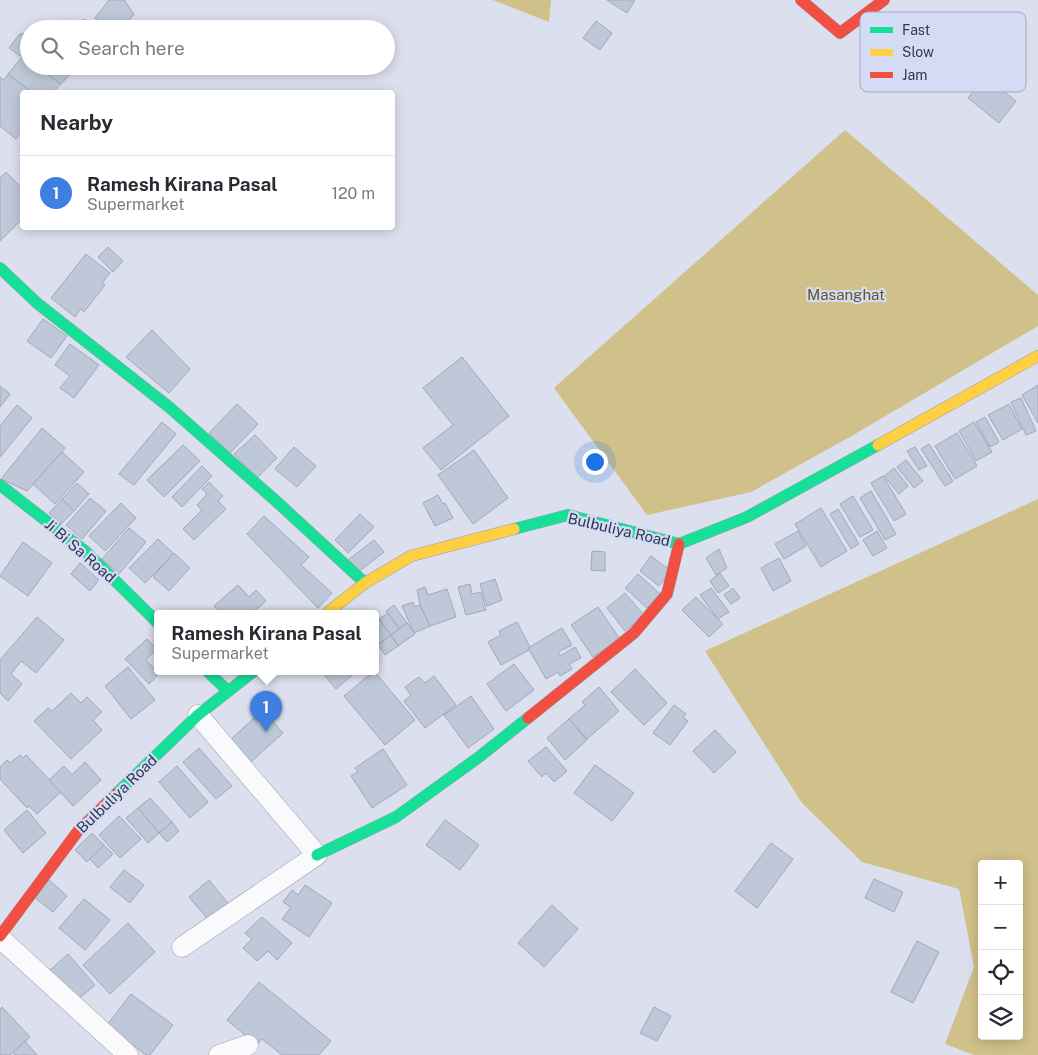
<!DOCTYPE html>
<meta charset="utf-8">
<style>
:root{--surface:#fff;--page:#f7f7f7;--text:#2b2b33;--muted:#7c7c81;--line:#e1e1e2;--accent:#111827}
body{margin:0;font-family:"Public Sans",sans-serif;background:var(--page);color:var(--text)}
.controls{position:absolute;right:15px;bottom:15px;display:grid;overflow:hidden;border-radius:5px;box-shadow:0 2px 12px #0003}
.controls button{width:45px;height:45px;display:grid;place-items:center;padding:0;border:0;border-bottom:1px solid var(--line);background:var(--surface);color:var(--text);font:25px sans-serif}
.you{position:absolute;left:594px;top:461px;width:18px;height:18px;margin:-12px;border:4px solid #fff;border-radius:50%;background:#1a73e8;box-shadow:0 0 0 8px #1a73e833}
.badge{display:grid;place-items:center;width:32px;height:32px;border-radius:50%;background:var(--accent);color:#fff;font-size:16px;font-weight:700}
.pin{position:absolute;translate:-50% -41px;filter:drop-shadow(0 1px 2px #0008)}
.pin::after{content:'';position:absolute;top:26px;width:18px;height:15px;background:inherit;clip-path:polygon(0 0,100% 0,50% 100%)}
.popup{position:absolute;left:154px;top:610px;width:225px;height:65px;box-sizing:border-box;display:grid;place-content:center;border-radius:5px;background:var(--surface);filter:drop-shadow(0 1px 4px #0005);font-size:16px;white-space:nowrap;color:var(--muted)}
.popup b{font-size:19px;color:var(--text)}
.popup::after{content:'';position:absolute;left:50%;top:100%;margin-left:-10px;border:10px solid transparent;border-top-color:var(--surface)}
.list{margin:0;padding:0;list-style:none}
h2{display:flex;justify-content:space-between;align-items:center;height:65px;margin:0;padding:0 20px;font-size:21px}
h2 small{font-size:16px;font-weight:400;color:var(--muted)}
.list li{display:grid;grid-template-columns:32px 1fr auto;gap:15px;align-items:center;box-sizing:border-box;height:75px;padding:0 20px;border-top:1px solid var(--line)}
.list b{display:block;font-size:19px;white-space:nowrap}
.list p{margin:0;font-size:16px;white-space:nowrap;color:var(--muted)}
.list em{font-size:16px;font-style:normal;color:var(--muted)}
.icon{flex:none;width:28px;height:28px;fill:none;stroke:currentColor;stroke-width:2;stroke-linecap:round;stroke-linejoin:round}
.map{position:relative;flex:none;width:1038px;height:1055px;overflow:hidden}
.search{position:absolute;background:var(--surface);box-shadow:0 2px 12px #0003;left:20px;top:20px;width:375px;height:55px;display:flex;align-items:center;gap:12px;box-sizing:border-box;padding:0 18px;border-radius:28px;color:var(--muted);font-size:19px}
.panel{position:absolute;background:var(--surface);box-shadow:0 2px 12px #0003;left:20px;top:90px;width:375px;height:140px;border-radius:5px}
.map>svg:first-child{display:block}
.green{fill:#d0c18a;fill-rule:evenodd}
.building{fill:#bfc8d8;stroke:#9fa9b8}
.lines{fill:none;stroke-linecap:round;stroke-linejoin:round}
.street-casing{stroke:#9a9eae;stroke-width:21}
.fast-casing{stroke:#9a9eae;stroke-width:12}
.slow-casing{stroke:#9a9eae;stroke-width:12}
.jam-casing{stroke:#9a9eae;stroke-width:12}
.street{stroke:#fafafc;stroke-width:20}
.fast{stroke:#16e098;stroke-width:11}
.slow{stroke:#ffcf43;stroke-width:11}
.jam{stroke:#f24e42;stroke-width:11}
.labels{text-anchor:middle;stroke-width:4.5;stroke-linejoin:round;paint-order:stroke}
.park-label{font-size:15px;fill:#635628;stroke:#d4dbf5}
.street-label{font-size:15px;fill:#313751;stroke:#d4dbf5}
.key{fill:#d4dbf5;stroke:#a3aac4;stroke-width:1}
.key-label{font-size:14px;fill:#313751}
</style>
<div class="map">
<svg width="1038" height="1055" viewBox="0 0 1038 1055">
<rect width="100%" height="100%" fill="#dcdfed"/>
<g class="green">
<path d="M493 0H551L549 22Z"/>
<path d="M845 130 1038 295V326L855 434 751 492 647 515 554 388Z"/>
<path d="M1038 499V1055H974L945 1044 974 967 959 889 862 862 802 803 705 651ZM982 864H1019V1036H982Z"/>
</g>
<g class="building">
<path d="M109 0H124L134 14 122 29H108L95 18Z"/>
<path d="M607 0H635L627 13Z"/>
<path d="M84 19 97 29 56 28 61 22 65 26 69 20 78 27Z"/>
<path d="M596 21 612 33 600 50 583 38Z"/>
<path d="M24 33 29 36V62L9 48 19 35Z"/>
<path d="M22 57 29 62V66H35L61 84 53 92H31L8 74Z"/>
<path d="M35 66H69L74 70 61 84Z"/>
<path d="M8 74 31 92H22V130L16 139 0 126V77L4 80Z"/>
<path d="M985 77 1016 101 999 123 968 98Z"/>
<path d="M6 172 22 188V219L0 241V178Z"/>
<path d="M108 247 123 261 113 272 98 257Z"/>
<path d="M86 254 110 273 102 283 105 285 84 312 81 309 75 317 51 298Z"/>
<path d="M43 319 67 336 51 358 27 341Z"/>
<path d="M152 330 190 369 169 393 126 357Z"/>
<path d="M70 344 99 365 74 398 60 388 70 376 55 365Z"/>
<path d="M462 357 509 416 441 470 423 448 453 425 423 388Z"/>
<path d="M1038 385V423L1022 395Z"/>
<path d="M0 386 10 394 0 407Z"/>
<path d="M1021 398 1036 431 1026 435 1011 402Z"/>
<path d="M237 404 258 424 230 453 209 433Z"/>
<path d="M1009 404 1022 429 1003 440 988 415Z"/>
<path d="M17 405 32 418 0 457V426Z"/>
<path d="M985 417 999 442 990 447 976 422Z"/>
<path d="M162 422 176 434 134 485 119 474Z"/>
<path d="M974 422 992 452 976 461 959 431Z"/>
<path d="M42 428 65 448 27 491 1 479Z"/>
<path d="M957 433 977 466 955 479 935 446Z"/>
<path d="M255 435 277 458 257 478 234 454Z"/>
<path d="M929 444 953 481 945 486 921 449Z"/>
<path d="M183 445 200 461 164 497 147 480Z"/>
<path d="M294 447 316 466 297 487 275 469Z"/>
<path d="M915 447 927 466 919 470 907 451Z"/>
<path d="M474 450 508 498 473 524 438 475Z"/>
<path d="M62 452 84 472 55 504 33 484Z"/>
<path d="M906 460 923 481 914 488 897 467Z"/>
<path d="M202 466 212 476 182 507 172 497Z"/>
<path d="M894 468 908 486 899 494 884 476Z"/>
<path d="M883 476 906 514 894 521 871 483Z"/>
<path d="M209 482 223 496 218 501 226 509 194 540 183 529 202 510 197 505 207 494 202 489Z"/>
<path d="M77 483 89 494 74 511 62 499Z"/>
<path d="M871 491 896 534 885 540 860 498Z"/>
<path d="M438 495 443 504 445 503 453 518 435 526 423 503Z"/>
<path d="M853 496 873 530 860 537 840 504Z"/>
<path d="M90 498 106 511 82 539 66 525Z"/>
<path d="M62 499 74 511 61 524 49 513Z"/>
<path d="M121 503 136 518 105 551 89 536Z"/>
<path d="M821 508 847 551 821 567 795 524Z"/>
<path d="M838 509 859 544 851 549 830 514Z"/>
<path d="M360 514 374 527 348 553 335 540Z"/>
<path d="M264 516 309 557 301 565 332 593 318 608 247 534Z"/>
<path d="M129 528 146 542 119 574 102 559Z"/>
<path d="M798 531 806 546 784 559 775 544Z"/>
<path d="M877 531 887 548 873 556 863 540Z"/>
<path d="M158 539 174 554 145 583 129 568Z"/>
<path d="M374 540 384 552 357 573 348 560Z"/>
<path d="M23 542 52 563 28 596 0 576Z"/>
<path d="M719 549 727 568 716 575 706 558Z"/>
<path d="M592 551 605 552V571L591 570Z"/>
<path d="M174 553 190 568 169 591 153 577Z"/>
<path d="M651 556 671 571 659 586 640 571Z"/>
<path d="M779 558 791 581 773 591 761 568Z"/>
<path d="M80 563 99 580 90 591 71 574Z"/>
<path d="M720 573 729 586 718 593 710 581Z"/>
<path d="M638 574 660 594 647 608 625 588Z"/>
<path d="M495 579 502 600 487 606 480 584Z"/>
<path d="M470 584 472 594 481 592 486 610 466 615 458 587Z"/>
<path d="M238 585 249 597 256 590 266 601 252 613H220L214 606Z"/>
<path d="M425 587 428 595 447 589 456 617 430 626 420 605 417 590Z"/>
<path d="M711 588 729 612 718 619 700 595Z"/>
<path d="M733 588 740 598 731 604 724 595Z"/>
<path d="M625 593 644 615 625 631 607 608Z"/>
<path d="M696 597 723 624 709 637 682 610Z"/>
<path d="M413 602 415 607 420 605 430 626 414 633 402 606Z"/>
<path d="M394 605 407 623 399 629 386 611Z"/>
<path d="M598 607 620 639 593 657 571 625Z"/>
<path d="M388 613 399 629 391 635 379 619Z"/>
<path d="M37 617 64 640 36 673 21 661 11 674 22 684 8 701 0 693V660Z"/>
<path d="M379 619 391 635 375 647V622Z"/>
<path d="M517 622 531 649 501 665 488 642 501 635 499 631Z"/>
<path d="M407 623 415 634 398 646 391 635Z"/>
<path d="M562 628 572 645 558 652 560 656 575 647 581 658 569 664 572 669 560 676 558 672 546 679 528 648Z"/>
<path d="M391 635 398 646 385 655 378 645Z"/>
<path d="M147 639 157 649 146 660 159 674 149 684 125 659Z"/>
<path d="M514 664 534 690 506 711 487 684Z"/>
<path d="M128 667 155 700 131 719 105 686Z"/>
<path d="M635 669 667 703 644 725 611 692Z"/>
<path d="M321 671H357L336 689Z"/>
<path d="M374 671 415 720 385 745 344 696Z"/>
<path d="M434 676 456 705 425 728 404 701 411 695 405 687 419 677 425 683Z"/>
<path d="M599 687 619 711 587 739 569 719 585 705 582 702Z"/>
<path d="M71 693 81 703 87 697 102 712 93 720 102 730 71 759 34 721 48 708 52 711Z"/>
<path d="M471 696 494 729 468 748 444 715Z"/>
<path d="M674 705 686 714 683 717 688 721 670 745 653 733Z"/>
<path d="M263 710 283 733 251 762 231 739Z"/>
<path d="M569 719 587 740 565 760 547 738Z"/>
<path d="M715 730 736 752 714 773 693 751Z"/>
<path d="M546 747 567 771 554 782 546 773 542 777 528 761Z"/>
<path d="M199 748 232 786 216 799 183 762Z"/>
<path d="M383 749 407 785 372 808 351 776 358 772 355 768Z"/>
<path d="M20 755 23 758 26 755 61 792 37 814 29 806 27 808 0 779V767L7 760 10 763Z"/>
<path d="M85 762 101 780 73 806 49 780 64 766 72 775Z"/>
<path d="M595 765 634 793 612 821 574 793Z"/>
<path d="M177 766 208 802 190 818 159 782Z"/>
<path d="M150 798 172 822 159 833 138 808Z"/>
<path d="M138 808 159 833 148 843 126 818Z"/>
<path d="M27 810 46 833 23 853 4 830Z"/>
<path d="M119 816 141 839 120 858 99 835Z"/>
<path d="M445 820 479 845 460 870 426 845Z"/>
<path d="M172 822 179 831 167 842 159 833Z"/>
<path d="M92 833 104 845 87 862 75 850Z"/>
<path d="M771 843 793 859 757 908 735 891Z"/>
<path d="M104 845 113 854 98 868 90 859Z"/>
<path d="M124 870 144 885 130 903 110 887Z"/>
<path d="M874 879 903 892 894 912 865 898Z"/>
<path d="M49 880 67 896 53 912 34 897Z"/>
<path d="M209 880 232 908 212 924 189 897Z"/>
<path d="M305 885 332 903 309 937 282 919 291 907 283 902 292 890 298 895Z"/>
<path d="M84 899 110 920 85 950 59 928Z"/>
<path d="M552 905 578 929 544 967 518 943Z"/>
<path d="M262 917 292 943 277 960 268 951 257 961 243 948 252 939 245 933Z"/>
<path d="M128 923 155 952 110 994 83 965Z"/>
<path d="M917 941 939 952 913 1003 891 992Z"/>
<path d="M68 954 95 985 75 1002 48 972Z"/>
<path d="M259 982 331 1041 319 1055H282L262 1039 257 1045 227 1020Z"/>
<path d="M131 994 173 1025 150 1055H146L107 1025Z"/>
<path d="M2 1007 30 1037 10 1055H0V1010Z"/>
<path d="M654 1007 671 1016 657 1041 640 1033Z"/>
<path d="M25 1041 37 1055H15L13 1052Z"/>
</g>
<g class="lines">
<defs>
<g id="street">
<path d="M0 938 128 1055"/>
<path d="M182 947 317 855 198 715"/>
<path d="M219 1055 248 1045"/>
</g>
<g id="fast">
<path d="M0 268 37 303 169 407 276 501 365 583"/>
<path d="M0 485 85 551 157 622"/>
<path d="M514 529 568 515 679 544 747 517 878 445"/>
<path d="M207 671 228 691"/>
<path d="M116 794 198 715 254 671"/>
<path d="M317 855 396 817 479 757 528 718"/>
</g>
<g id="slow">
<path d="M878 445 1038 356"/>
<path d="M327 613 365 583 411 556 514 529"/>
</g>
<g id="jam">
<path d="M801 0 840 33 884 0"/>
<path d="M528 718 634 633 667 594 679 544"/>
<path d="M0 936 78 831 116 794"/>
</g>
</defs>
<use href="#street" class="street-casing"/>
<use href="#fast" class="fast-casing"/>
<use href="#slow" class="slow-casing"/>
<use href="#jam" class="jam-casing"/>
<use href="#street" class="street"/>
<use href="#fast" class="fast"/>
<use href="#slow" class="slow"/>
<use href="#jam" class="jam"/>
</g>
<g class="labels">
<g class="park-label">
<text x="846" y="300">Masanghat</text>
</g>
<g class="street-label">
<text transform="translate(619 530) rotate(13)" y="5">Bulbuliya Road</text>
<text transform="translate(80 551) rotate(41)" y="5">Ji Bi Sa Road</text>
<text transform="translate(117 794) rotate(-44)" y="5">Bulbuliya Road</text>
</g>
</g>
<rect x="860" y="12" width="166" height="80" rx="8" class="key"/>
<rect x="870" y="27" width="23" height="6" fill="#16e098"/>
<rect x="870" y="49" width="23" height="7" fill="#ffcf43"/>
<rect x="870" y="72" width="23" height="6" fill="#f24e42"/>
<g class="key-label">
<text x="902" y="35">Fast</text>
<text x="902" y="57">Slow</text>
<text x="902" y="80">Jam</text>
</g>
</svg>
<div class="controls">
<button>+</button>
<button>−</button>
<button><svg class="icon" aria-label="locate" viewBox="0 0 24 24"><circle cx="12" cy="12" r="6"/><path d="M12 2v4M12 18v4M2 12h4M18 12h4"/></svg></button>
<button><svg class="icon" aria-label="layers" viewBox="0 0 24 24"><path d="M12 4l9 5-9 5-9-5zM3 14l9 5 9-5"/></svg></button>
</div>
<div class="you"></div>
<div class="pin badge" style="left:266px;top:732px;background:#3f7fe0">1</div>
<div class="popup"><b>Ramesh Kirana Pasal</b>Supermarket</div>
<div class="search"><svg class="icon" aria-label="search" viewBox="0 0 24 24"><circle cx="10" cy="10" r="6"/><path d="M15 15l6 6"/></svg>Search here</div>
<section class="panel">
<h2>Nearby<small></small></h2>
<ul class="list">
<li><span class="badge" style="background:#3f7fe0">1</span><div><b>Ramesh Kirana Pasal</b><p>Supermarket</p></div><em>120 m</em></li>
</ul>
</section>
</div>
